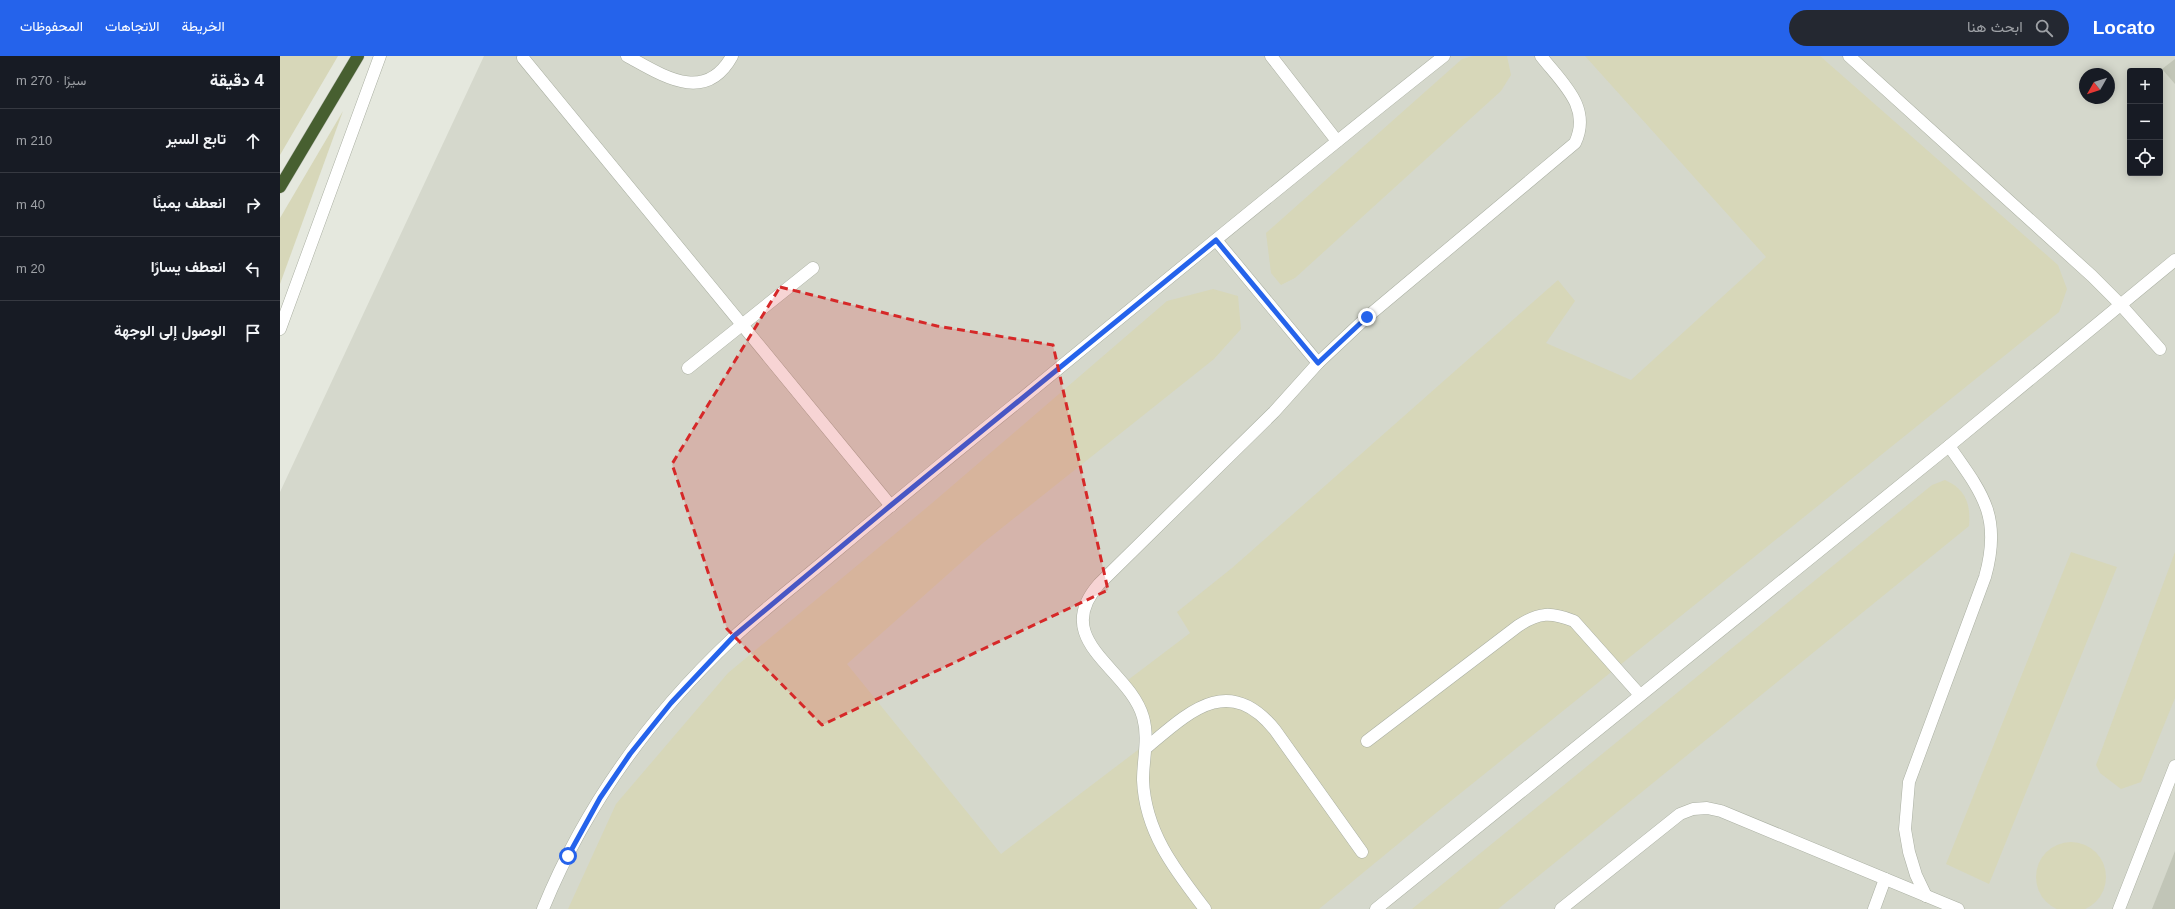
<!DOCTYPE html>
<html lang="ar">
<meta charset="utf-8">
<style>
:root{--surface:#171b24;--page:#242831;--text:#f1f3f6;--muted:#9ea1a6;--line:#363941;--accent:#2563eb}
body{margin:0;font-family:Arial,Vazirmatn,sans-serif;background:var(--page);color:var(--text);direction:rtl}
.controls{position:absolute;right:12px;top:12px;display:grid;overflow:hidden;border-radius:4px;box-shadow:0 2px 10px #0003}
.controls button{width:36px;height:36px;display:grid;place-items:center;padding:0;border:0;border-bottom:1px solid var(--line);background:var(--surface);color:var(--text);font:20px sans-serif}
.compass{position:absolute;left:1799px;top:12px;width:36px;height:36px;border-radius:50%;background:var(--surface);box-shadow:0 2px 10px #0003;rotate:231deg}
.stop{position:absolute;width:12px;height:12px;margin:-9px;border:3px solid #2563eb;border-radius:50%;background:#fff}
.stop.end{background:#2563eb;border-color:#fff;box-shadow:0 1px 4px #0008}
.list{margin:0;padding:0;list-style:none}
h2{display:flex;justify-content:space-between;align-items:center;height:52px;margin:0;padding:0 16px;font-size:17px}
h2 small{font-size:13px;font-weight:400;color:var(--muted)}
.list li{display:grid;grid-template-columns:26px 1fr auto;gap:12px;align-items:center;box-sizing:border-box;height:64px;padding:0 16px;border-top:1px solid var(--line)}
.list b{display:block;font-size:15px;white-space:nowrap}
.list em{font-size:13px;font-style:normal;color:var(--muted)}
.icon{flex:none;width:22px;height:22px;fill:none;stroke:currentColor;stroke-width:2;stroke-linecap:round;stroke-linejoin:round}
.map{position:relative;flex:none;width:1895px;height:853px;overflow:hidden;direction:ltr}
header{display:flex;align-items:center;gap:24px;box-sizing:border-box;height:56px;padding:0 20px;background:var(--accent);color:#fff}
header strong{font-size:19px}
nav{display:flex;gap:22px;margin-inline-start:auto;font-size:14px}
.search{width:280px;height:36px;background:var(--page);display:flex;align-items:center;gap:10px;box-sizing:border-box;padding:0 14px;border-radius:22px;color:var(--muted);font-size:15px}
main{display:flex}
aside{flex:1;background:var(--surface)}
.map>svg:first-child{display:block}
.built{fill:#d5d8cc;fill-rule:evenodd}
.green{fill:#d7d7b9}
.building{fill:#c1c5b7}
.lines{fill:none;stroke-linecap:round;stroke-linejoin:round}
.minor-casing{stroke:#aaafa2;stroke-width:13}
.highway-casing{stroke:#c0c3bc;stroke-width:13}
.minor{stroke:#fff;stroke-width:12}
.highway{stroke:#475f30;stroke-width:12}
.route{stroke:#2563eb;stroke-width:5}
.marked{fill:#d62828;fill-opacity:0.2;stroke:#d62828;stroke-width:3;stroke-dasharray:8 5;stroke-linejoin:round}
</style>
<header>
<strong>Locato</strong>
<div class="search"><svg class="icon" aria-label="search" viewBox="0 0 24 24"><circle cx="10" cy="10" r="6"/><path d="M15 15l6 6"/></svg>ابحث هنا</div>
<nav><a>الخريطة</a><a>الاتجاهات</a><a>المحفوظات</a></nav>
</header>
<main>
<div class="map">
<svg width="1895" height="853" viewBox="0 0 1895 853">
<rect width="100%" height="100%" fill="#e5e8de"/>
<path class="built" d="M204 0H1895V853H0V436ZM1850 15H1880V117H1850ZM1805 18H1829V42H1805Z"/>
<g class="green">
<path d="M0 0H58L0 99Z"/>
<path d="M1193 0H1227L1231 19 1221 35 1015 222 1001 229 991 217 986 177 1182 3Z"/>
<path d="M1305 0H1540L1778 209 1787 233 1779 256 1146 765 1039 853H288L336 748 448 617 651 448 887 245 933 233 958 240 961 273 934 303 703 487 567 608 721 798 875 681 844 627 910 577 897 556 952 512 1278 224 1295 245 1266 287 1351 324 1486 201Z"/>
<path d="M63 55 0 228V162Z"/>
<path d="M1665 424C1686 433 1691 449 1689 470L1218 853H1132L1652 429Z"/>
<path d="M1791 496 1837 511 1709 828 1666 808Z"/>
<path d="M1895 496V642L1861 726 1841 733 1820 717 1816 709Z"/>
<circle cx="1791" cy="821" r="35"/>
</g>
<g class="building">
<path d="M1895 3V28L1882 13Z"/>
<path d="M1895 795V853H1872Z"/>
</g>
<g class="lines">
<defs>
<g id="minor">
<path d="M347 0C382 19 425 49 452 0"/>
<path d="M991 0 1057 85"/>
<path d="M1569 0 1812 220 1840 248 1880 293"/>
<path d="M243 2 611 450"/>
<path d="M936 184 1038 307"/>
<path d="M0 273 100 0"/>
<path d="M408 312 533 212"/>
<path d="M1087 685 1238 570C1259 556 1271 556 1294 565L1360 639"/>
<path d="M866 692C908 657 948 616 995 674L1082 796"/>
<path d="M1646 840 1636 819 1629 796 1625 773 1629 726 1705 521C1722 461 1703 438 1669 390"/>
<path d="M263 853C305 750 372 658 453 582 485 552 521 525 554 497 615 446 677 395 739 345 880 229 1021 113 1164 0"/>
<path d="M925 853C895 814 865 776 863 724 863 703 869 682 863 661 849 612 769 585 819 528L994 356 1038 307 1087 261 1295 87C1312 51 1282 27 1261 0"/>
<path d="M1096 853 1669 390 1895 204"/>
<path d="M1281 853 1400 758 1413 753 1427 752 1441 755 1678 853"/>
<path d="M1594 853 1605 823"/>
<path d="M1839 853 1895 710"/>
</g>
<path id="highway" d="M0 131 78 0"/>
</defs>
<use href="#minor" class="minor-casing"/>
<use href="#highway" class="highway-casing"/>
<use href="#minor" class="minor"/>
<use href="#highway" class="highway"/>
</g>
<g class="lines">
<path class="route" d="M288 800 320 742 350 698 391 647 454 580 610 450 936 184 1038 307 1087 261"/>
</g>
<path class="marked" d="M500 231 657 270 773 289 828 534 542 669 447 573 392 408Z"/>
</svg>
<div class="controls">
<button>+</button>
<button>−</button>
<button><svg class="icon" aria-label="locate" viewBox="0 0 24 24"><circle cx="12" cy="12" r="6"/><path d="M12 2v4M12 18v4M2 12h4M18 12h4"/></svg></button>
</div>
<svg class="compass" viewBox="-18 -18 36 36"><path d="M0-13l5 13h-10z" fill="#e53935"/><path d="M0 13l5-13h-10z" fill="#9ea1a6"/></svg>
<div class="stop" style="left:288px;top:800px"></div>
<div class="stop end" style="left:1087px;top:261px"></div>
</div>
<aside>
<h2>4 دقيقة<small>سيرًا · 270 m</small></h2>
<ul class="list">
<li><svg class="icon" aria-label="ahead" viewBox="0 0 24 24"><path d="M12 20V5M6 11l6-6 6 6"/></svg><div><b>تابع السير</b></div><em>210 m</em></li>
<li><svg class="icon" aria-label="right" viewBox="0 0 24 24"><path d="M7 20v-9h11M14 6l5 5-5 5"/></svg><div><b>انعطف يمينًا</b></div><em>40 m</em></li>
<li><svg class="icon" aria-label="left" viewBox="0 0 24 24"><path d="M17 20v-9H6M10 6l-5 5 5 5"/></svg><div><b>انعطف يسارًا</b></div><em>20 m</em></li>
<li><svg class="icon" aria-label="arrive" viewBox="0 0 24 24"><path d="M6 21V4h12l-3 4 3 4H6"/></svg><div><b>الوصول إلى الوجهة</b></div></li>
</ul>
</aside>
</main>
